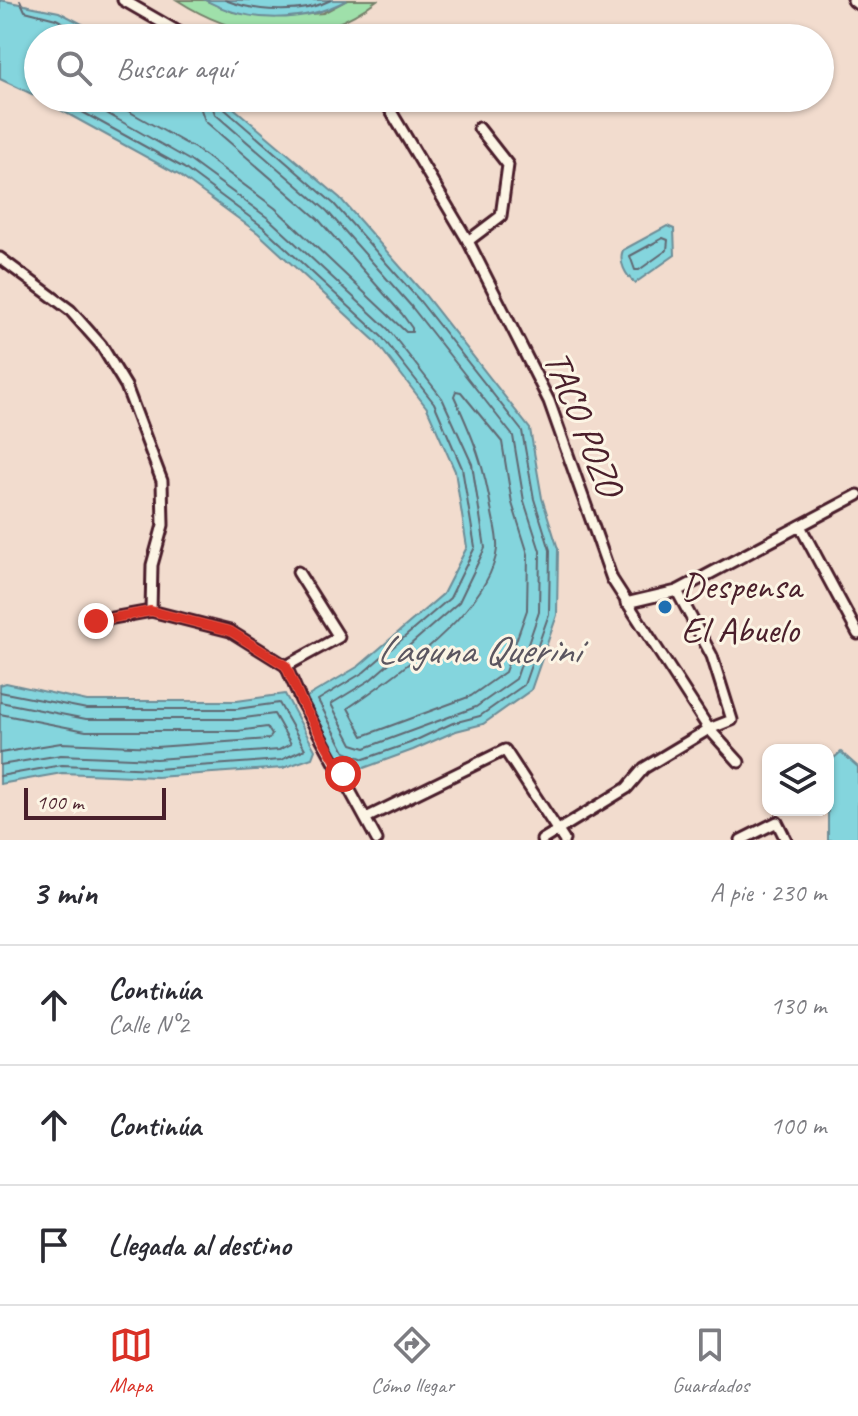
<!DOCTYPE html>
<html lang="es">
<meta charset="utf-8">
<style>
:root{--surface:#fff;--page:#f7f7f7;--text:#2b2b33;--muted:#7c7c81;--line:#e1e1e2;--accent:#d93025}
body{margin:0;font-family:Caveat,sans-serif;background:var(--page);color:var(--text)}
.controls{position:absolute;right:24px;bottom:24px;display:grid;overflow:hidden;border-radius:16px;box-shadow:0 2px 6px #0004}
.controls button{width:72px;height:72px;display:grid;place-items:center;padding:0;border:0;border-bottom:2px solid var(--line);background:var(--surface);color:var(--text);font:40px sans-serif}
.scale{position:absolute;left:24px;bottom:20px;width:142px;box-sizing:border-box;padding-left:8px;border:4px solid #4a1f2b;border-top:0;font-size:22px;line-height:28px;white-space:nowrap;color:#4a1f2b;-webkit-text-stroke:6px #fcf5e5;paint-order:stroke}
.stop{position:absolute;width:24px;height:24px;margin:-18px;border:6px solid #d93025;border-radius:50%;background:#fff}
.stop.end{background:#d93025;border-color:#fff;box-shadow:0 2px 8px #0008}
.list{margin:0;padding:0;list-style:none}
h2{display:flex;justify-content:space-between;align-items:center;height:104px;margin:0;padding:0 32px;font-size:34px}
h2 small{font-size:26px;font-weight:400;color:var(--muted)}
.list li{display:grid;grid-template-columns:52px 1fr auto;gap:24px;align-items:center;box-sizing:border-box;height:120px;padding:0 32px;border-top:2px solid var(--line)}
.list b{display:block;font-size:30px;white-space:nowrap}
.list p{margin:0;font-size:26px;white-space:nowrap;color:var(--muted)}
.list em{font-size:26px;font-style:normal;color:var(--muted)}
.icon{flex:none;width:44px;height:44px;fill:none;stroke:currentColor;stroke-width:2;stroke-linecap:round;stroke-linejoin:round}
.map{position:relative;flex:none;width:858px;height:840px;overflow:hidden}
.search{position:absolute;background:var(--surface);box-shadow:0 2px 6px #0004;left:24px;right:24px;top:24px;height:88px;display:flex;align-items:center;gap:20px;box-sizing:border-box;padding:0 28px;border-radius:44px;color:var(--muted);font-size:30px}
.sheet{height:464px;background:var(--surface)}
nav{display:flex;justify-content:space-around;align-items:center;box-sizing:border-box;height:112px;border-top:2px solid var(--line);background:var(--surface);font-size:22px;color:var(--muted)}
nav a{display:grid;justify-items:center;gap:4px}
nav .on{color:var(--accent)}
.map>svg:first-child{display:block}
.green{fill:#9fe0aa;stroke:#74806a;stroke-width:2}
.water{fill:#84d5dd;stroke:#6d8c96;stroke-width:2}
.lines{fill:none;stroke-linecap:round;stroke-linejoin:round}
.shore{stroke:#616872;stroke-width:2}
.minor-casing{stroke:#4a1f2b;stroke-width:15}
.tertiary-casing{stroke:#4a1f2b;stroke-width:17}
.minor{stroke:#fcf5e5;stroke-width:9}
.tertiary{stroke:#fcf5e5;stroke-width:11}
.route{stroke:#d93025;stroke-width:10}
.poi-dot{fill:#1f6fb2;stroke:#fcf5e5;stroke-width:3}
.labels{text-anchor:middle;stroke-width:6;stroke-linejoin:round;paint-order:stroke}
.street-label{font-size:38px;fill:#4a1f2b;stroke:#fcf5e5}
.poi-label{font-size:38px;fill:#4a1f2b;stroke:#fcf5e5;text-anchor:start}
.water-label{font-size:40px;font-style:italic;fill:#5b5660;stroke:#fcf5e5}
</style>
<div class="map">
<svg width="858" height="840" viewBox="0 0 858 840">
<rect width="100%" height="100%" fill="#f2dcce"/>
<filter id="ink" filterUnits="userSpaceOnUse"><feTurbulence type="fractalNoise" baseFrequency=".0125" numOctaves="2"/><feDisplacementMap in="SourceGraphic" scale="16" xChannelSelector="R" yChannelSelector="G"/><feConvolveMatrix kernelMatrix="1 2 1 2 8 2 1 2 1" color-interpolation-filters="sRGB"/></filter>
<g filter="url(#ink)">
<path class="green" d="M177 0H205L233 12 267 17 323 13 347 0H377C314 49 242 42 177 0Z"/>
<g class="water">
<path d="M0 0 59 12 109 38H38V97L0 79Z"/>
<path d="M205 0H347C305 23 248 24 205 0Z"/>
<path d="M39 98H222L340 198 425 295 530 429 542 498 558 549 557 615 531 690 483 724 456 731 413 750 364 768 340 760 305 698 359 666 443 594 467 547 455 471 427 408 376 342 258 233 179 175Z"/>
<path d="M667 226 674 229 675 255 635 283C626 276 618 262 623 250Z"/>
<path d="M6 683 87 701H237L285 694 315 750 312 758 283 768 157 777 62 773 0 784V685Z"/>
<path d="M841 752 858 767V840H828V763Z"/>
</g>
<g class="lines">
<g class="shore">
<path d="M20 0 25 11 56 19 92 38"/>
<path d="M225 0C255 12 302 15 331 0"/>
<path d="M57 98 184 168 263 227 382 337 434 403 462 468 475 547 450 598 364 672 318 700 345 752 364 759 410 743 453 723 480 716 524 685 549 614 550 550 534 499 522 431 419 300 334 204 222 107 219 98"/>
<path d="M80 98 189 160 268 218 388 329 442 398 472 464 485 548 459 602 370 680 331 704 352 744 365 748 476 707 516 679 539 612 540 551 524 501 513 436 411 306 327 211 215 114 209 98"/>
<path d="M105 98 196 149 275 208 406 332H412V328L402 314 318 219 205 121 197 98"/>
<path d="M663 238 668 240 667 250 639 270H635L630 256Z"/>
<path d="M456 391 461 392 502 442 512 503 528 554 527 610 505 672 471 696 363 736 348 708C394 677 491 608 497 549 498 538 494 524 492 513 484 464 474 440 454 396Z"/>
<path d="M0 692 87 709H237L279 703 305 749 281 760 156 769 62 765 0 776"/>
<path d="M0 702 86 719H237L274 714 291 744 279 750 156 759 61 755 0 765"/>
<path d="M0 714 86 731H238L267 727 272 735 269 739 156 747 61 743 0 753"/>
</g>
<defs>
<g id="minor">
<path d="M123 0 189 38"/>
<path d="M383 98 468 241 549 401 612 579 709 729 739 762"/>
<path d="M468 241 501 216 508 165 479 128"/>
<path d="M0 258 70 310 101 345 126 386 162 481 163 525 152 565 151 611 230 631 286 666 302 703 377 840"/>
<path d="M800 526 858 634"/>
<path d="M626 603 677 591 858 495"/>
<path d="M96 621 151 611"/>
<path d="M286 666 339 637 298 572"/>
<path d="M366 818 505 750 564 840"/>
<path d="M542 840 627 788 644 768 709 729 732 720 712 656 677 591"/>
<path d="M741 840 777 822 786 840"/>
</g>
<path id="tertiary" d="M854 0 858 3"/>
</defs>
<use href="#minor" class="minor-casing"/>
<use href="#tertiary" class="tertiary-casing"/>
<use href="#minor" class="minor"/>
<use href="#tertiary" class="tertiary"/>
</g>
</g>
<g class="lines" filter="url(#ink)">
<path class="route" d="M96 621 151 611 230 631 286 666 302 703 343 774"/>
</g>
<circle class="poi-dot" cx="665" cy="607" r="8"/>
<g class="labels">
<g class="street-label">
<text transform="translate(584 423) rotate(68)" y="13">TACO POZO</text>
</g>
<g class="poi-label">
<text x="681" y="598">Despensa<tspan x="681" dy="44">El Abuelo</tspan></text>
</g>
<g class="water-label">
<text x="478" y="663">Laguna Querini</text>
</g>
</g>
</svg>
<div class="controls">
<button><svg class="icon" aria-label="layers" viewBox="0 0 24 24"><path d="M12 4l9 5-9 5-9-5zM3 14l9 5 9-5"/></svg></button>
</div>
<div class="scale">100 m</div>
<div class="stop" style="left:343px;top:774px"></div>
<div class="stop end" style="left:96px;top:621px"></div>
<div class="search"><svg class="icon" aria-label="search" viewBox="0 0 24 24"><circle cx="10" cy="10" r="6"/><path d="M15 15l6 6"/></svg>Buscar aquí</div>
</div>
<section class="sheet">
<h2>3 min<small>A pie · 230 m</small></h2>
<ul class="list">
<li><svg class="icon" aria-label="ahead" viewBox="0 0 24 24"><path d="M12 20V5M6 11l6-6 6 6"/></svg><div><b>Continúa</b><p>Calle N°2</p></div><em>130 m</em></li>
<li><svg class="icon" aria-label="ahead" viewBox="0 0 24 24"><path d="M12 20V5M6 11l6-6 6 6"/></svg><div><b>Continúa</b></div><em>100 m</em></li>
<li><svg class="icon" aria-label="arrive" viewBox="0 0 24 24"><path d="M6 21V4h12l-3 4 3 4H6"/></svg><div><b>Llegada al destino</b></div></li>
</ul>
</section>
<nav>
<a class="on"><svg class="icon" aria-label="map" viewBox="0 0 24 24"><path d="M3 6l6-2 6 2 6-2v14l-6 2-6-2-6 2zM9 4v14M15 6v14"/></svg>Mapa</a>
<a><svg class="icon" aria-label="directions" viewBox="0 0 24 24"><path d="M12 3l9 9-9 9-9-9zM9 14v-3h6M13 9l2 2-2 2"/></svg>Cómo llegar</a>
<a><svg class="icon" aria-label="saved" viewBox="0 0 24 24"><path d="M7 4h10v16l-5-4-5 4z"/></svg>Guardados</a>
</nav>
